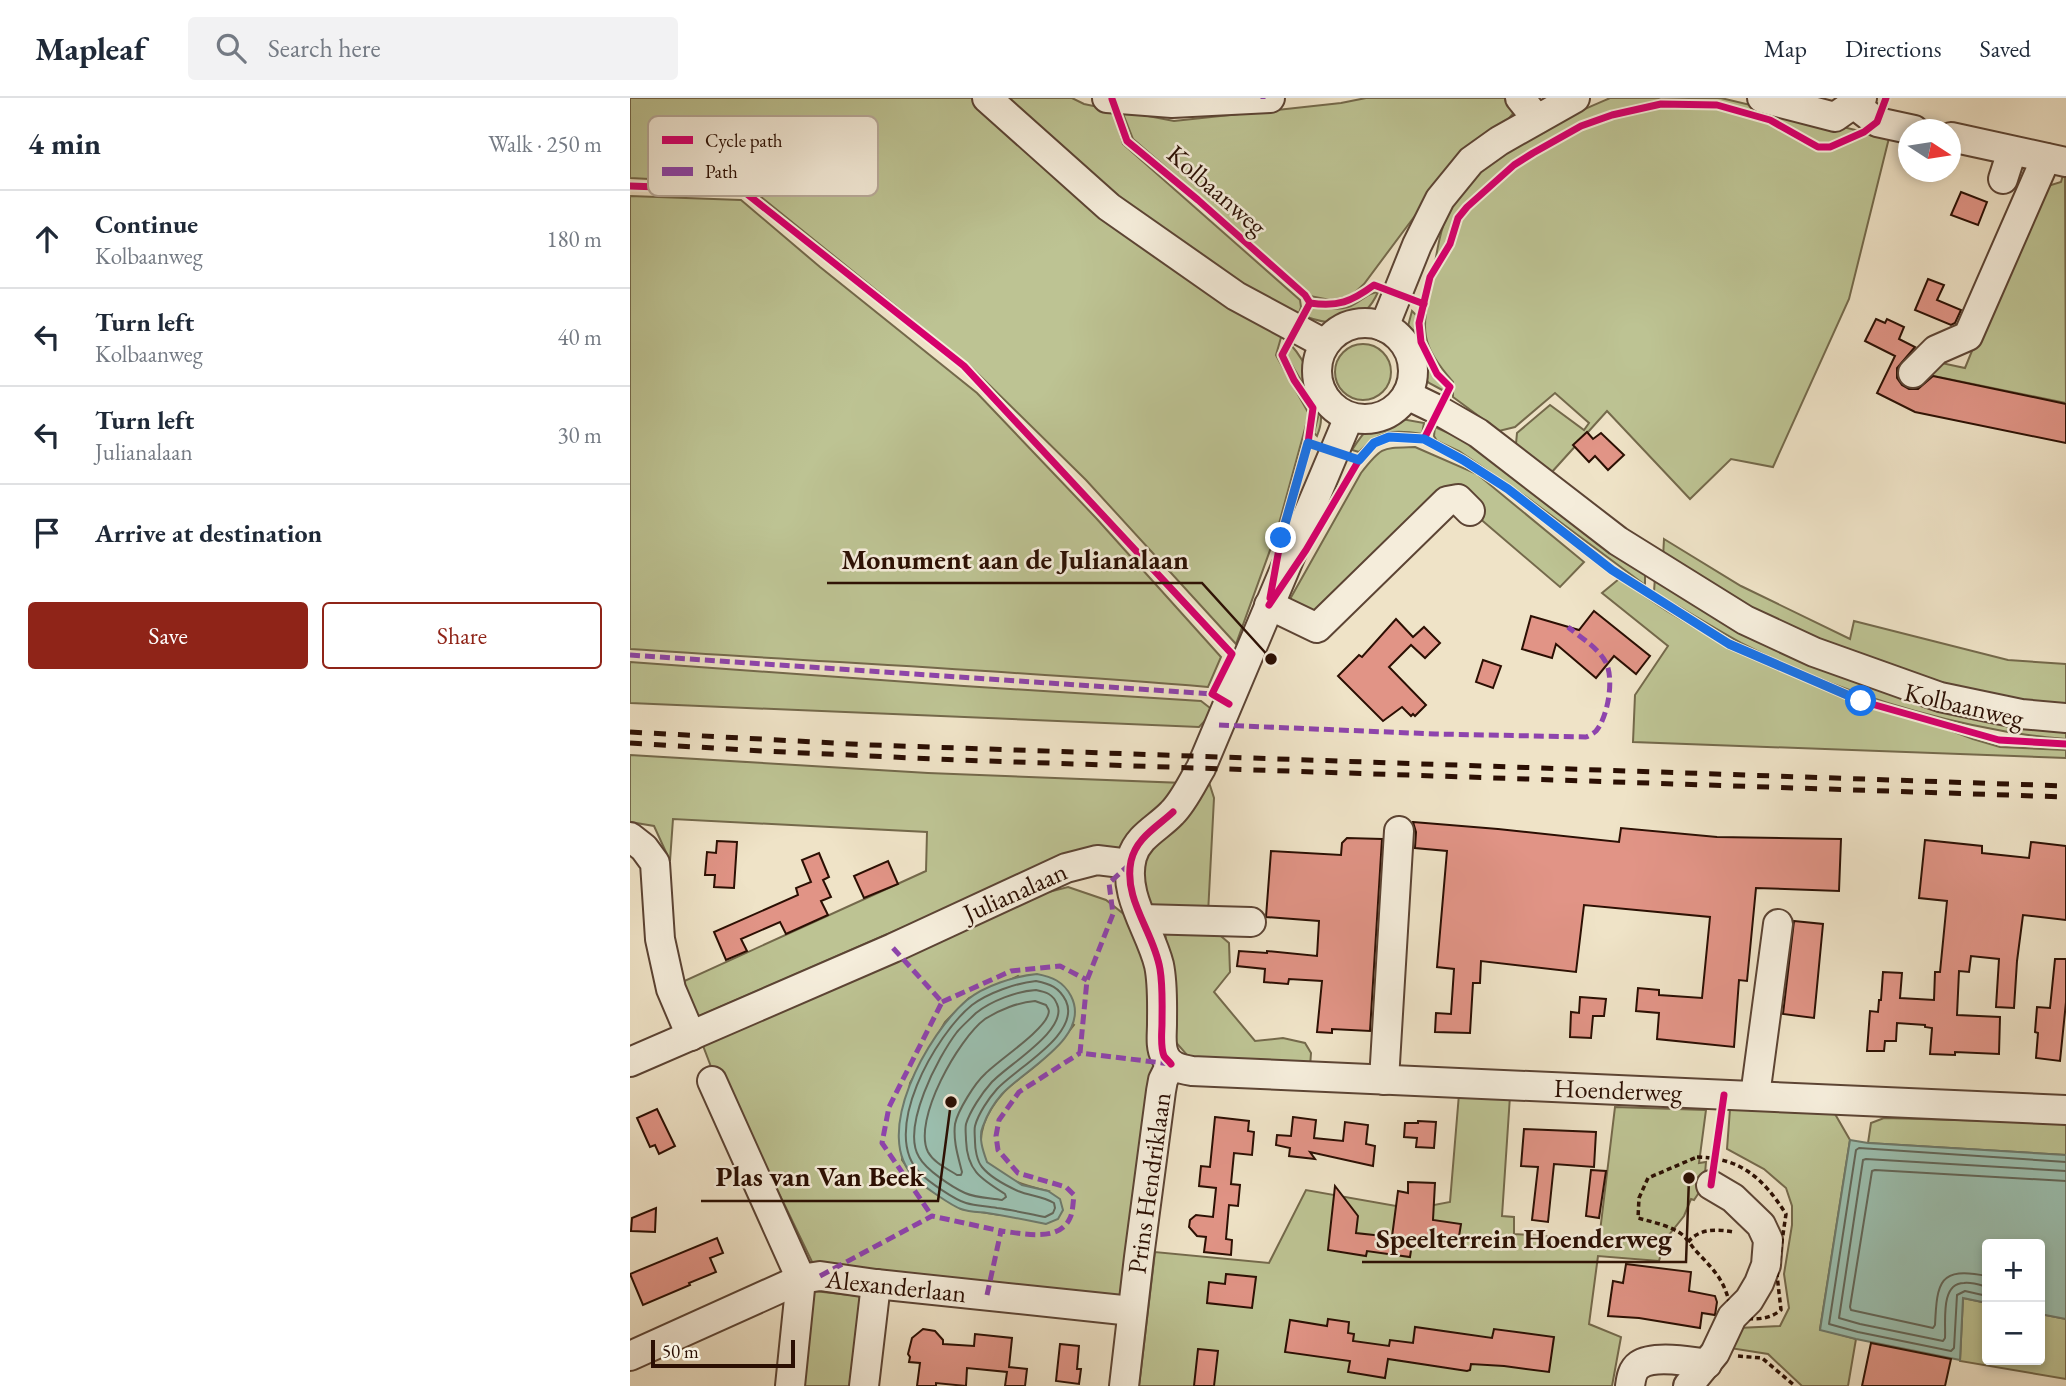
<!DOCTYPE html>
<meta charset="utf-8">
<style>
:root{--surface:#fff;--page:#f2f2f3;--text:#1f2937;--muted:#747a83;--line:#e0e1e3;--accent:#8f2418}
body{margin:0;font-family:"EB Garamond",serif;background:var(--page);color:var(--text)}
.controls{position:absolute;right:21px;bottom:21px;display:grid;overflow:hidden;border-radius:7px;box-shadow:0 4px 10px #0003}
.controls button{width:63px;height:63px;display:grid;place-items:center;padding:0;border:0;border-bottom:2px solid var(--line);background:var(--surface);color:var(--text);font:35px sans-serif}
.compass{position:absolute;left:1268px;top:21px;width:63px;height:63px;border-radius:50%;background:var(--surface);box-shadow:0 4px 10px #0003;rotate:102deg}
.scale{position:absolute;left:21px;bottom:18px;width:144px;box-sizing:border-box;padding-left:7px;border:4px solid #2b0f03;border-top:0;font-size:19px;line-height:24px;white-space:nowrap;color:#2b0f03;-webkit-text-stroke:5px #f5eddb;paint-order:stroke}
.stop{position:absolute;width:21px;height:21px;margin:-16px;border:5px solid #1a73e8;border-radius:50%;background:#fff}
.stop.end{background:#1a73e8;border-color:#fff;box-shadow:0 2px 7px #0008}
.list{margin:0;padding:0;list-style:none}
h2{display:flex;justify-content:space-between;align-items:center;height:91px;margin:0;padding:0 28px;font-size:30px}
h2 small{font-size:23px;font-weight:400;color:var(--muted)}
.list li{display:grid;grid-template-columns:46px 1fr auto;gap:21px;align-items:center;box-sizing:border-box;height:98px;padding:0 28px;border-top:2px solid var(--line)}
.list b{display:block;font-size:26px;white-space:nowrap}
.list p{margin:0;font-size:23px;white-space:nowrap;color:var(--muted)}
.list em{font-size:23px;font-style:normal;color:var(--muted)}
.actions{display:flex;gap:14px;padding:21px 28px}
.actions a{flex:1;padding:16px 0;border:2px solid var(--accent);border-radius:7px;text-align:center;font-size:24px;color:var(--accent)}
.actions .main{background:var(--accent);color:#fff}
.icon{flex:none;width:38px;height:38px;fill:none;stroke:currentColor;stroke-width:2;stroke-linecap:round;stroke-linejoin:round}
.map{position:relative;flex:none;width:1436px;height:1288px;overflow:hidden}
header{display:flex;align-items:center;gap:42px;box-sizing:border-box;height:98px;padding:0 35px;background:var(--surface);border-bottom:2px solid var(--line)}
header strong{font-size:33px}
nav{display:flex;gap:38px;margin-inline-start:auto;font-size:24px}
.search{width:490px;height:63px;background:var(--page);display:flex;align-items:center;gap:18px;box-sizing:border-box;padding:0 24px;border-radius:7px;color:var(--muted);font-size:26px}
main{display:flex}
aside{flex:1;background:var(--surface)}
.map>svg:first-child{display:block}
.green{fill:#bdc393;stroke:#74694b;stroke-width:2;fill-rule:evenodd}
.water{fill:#9bbfaf;stroke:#6e796a;stroke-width:2}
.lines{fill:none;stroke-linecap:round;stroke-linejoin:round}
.shore{stroke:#636759;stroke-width:2}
.building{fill:#e19486;stroke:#2b0f03;stroke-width:2}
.minor-casing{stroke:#5c4434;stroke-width:32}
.path{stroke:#2b0f03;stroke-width:3.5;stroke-dasharray:5 3.5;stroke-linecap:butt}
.minor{stroke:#f5eddb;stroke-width:28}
.rail{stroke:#2b0f03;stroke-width:5;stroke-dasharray:12 12;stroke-linecap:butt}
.quiet{stroke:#8e44ad;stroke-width:5;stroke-dasharray:10 5;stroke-linecap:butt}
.cycleway-casing{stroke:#f5eddb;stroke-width:11}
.cycleway{stroke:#d6006c;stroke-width:7}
.route{stroke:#1a73e8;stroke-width:9}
.labels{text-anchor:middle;stroke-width:5;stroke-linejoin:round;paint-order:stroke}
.street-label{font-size:26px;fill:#2b0f03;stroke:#f5eddb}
.key{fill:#f5eddb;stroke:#b8aa9a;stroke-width:2}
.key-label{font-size:19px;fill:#2b0f03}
.leader{fill:none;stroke:#2b0f03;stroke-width:2.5}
.callout-dot{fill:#2b0f03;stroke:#f5eddb;stroke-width:2.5}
.callout-label{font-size:28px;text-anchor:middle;font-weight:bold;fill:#2b0f03;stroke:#f5eddb;stroke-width:5;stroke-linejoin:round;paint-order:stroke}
</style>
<header>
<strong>Mapleaf</strong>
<div class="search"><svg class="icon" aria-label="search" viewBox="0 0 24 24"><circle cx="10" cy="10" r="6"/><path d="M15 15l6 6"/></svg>Search here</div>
<nav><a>Map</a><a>Directions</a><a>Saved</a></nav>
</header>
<main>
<aside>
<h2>4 min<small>Walk · 250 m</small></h2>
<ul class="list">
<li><svg class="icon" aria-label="ahead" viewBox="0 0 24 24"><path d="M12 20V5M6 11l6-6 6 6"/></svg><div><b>Continue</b><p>Kolbaanweg</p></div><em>180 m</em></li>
<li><svg class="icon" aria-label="left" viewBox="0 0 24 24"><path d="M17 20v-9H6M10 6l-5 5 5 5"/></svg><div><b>Turn left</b><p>Kolbaanweg</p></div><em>40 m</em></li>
<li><svg class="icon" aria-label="left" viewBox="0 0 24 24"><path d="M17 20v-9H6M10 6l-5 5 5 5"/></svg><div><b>Turn left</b><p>Julianalaan</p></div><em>30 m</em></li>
<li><svg class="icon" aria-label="arrive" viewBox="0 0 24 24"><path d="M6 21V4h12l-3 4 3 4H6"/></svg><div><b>Arrive at destination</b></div></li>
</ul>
<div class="actions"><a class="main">Save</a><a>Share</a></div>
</aside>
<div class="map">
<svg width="1436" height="1288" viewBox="0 0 1436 1288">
<rect width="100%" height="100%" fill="#efe3c7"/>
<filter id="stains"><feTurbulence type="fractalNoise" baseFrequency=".00286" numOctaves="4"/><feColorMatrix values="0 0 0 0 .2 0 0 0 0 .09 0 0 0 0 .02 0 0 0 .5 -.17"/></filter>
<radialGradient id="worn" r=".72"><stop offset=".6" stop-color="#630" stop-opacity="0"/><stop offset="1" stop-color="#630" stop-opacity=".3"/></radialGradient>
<g class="green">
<path d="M0 0H345L472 116 547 174 652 236 646 257 679 316 647 433 606 546 456 382 341 269 115 86 0 80Z"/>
<path d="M373 0H442L454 6 483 12 493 46 670 202 671 209 668 218C647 207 626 198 606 186 521 135 447 65 373 0Z"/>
<path d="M736 0H881L884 14 876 24 821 65 793 107 734 186 721 198 700 202 680 198 604 128 503 41 492 13 544 23 711 5Z"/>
<path d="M980 0H1091L1259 40 1219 201 1143 369 1101 361 1060 401 977 313 921 375 886 346 887 335 920 307 954 332 959 325 925 295 885 329 869 333 823 299V284C788 243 792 233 802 182 806 160 809 135 818 114 823 104 830 91 837 82 869 47 936 19 980 0Z"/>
<path d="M1435 70 1436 305 1294 276 1307 264 1335 270 1408 91 1431 84Z"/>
<path d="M0 98 111 102 190 169 347 295 466 420 591 559 578 589C385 573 193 564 0 551Z"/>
<path d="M748 194C734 226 707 230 677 219L678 213 684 208C695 209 706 213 718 209 730 205 736 195 748 194Z"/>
<path d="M782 213 788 219C783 245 799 270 814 289V293L799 285 792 276 779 239 778 228Z"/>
<circle cx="733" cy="274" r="28"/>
<path d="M661 247C675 262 693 300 691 321 691 327 689 333 687 338L684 335 688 319 686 308 656 257Z"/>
<path d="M766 320 794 325 792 336C763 331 749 332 729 354L722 352C737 328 739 328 766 320Z"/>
<path d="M805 329 834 342 1015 472V487L895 398 829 353 807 343 804 338Z"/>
<path d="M785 349 847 376 954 464 930 489 820 395 692 514 655 510 731 375C752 348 752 350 785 349Z"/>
<path d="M1034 441 1111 488 1220 541 1224 523 1378 562 1436 566V607L1395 604 1318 588 1213 554 1108 505 1033 460Z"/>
<path d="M1025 479 1111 531 1436 628V641C1415 639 1393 637 1373 633 1282 617 1193 587 1111 545 1082 529 1053 511 1024 494Z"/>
<path d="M989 481 1037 513 1098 549 1343 641 1370 649 1436 652V660L1003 644 1005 597 1038 548 972 495Z"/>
<path d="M0 564 334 588 571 603 584 613 569 629 0 605Z"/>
<path d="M0 657 298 675 553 685 492 751 347 797 65 920 50 885 296 773 297 734 43 721 40 763 24 728 0 724Z"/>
<path d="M577 678 584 700 578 816 516 810 513 778 515 758Z"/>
<path d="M438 789 476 802 505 825 519 846 525 981 492 1201 185 1170 90 973 83 974 72 945 407 797ZM388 878 444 927C434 940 423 953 411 963 399 974 385 983 374 994 357 1012 343 1040 356 1063 365 1079 401 1089 418 1093L370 1117 331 1111 286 1081 272 1062 280 985 315 924 339 900Z"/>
<path d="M578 827 599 845 600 874 584 894 625 943 653 940 675 945 681 955 680 969 574 963 557 957 543 941 542 890 535 834Z"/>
<path d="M829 996 880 998 872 1118 884 1119V1136L969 1142 985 1009 1076 1012 1069 1065 1076 1064 1074 1087 1064 1102 1061 1101 1054 1118 1035 1142 1029 1163 968 1158 959 1226 991 1239 982 1288H509L525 1154 639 1165 676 1092 783 1111 820 1104Z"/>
<path d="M1100 1011 1205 1016 1220 1042 1190 1231 1226 1241 1218 1288H1172L1138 1256 1100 1250 1108 1230 1150 1228 1159 1210 1154 1176 1162 1127V1108L1156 1090 1134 1071 1097 1051Z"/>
<path d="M1254 1020 1436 1025V1057L1238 1045 1241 1025Z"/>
<path d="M184 1193 229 1198 234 1209 224 1288H174Z"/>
<path d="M1333 1200 1357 1205V1262H1410V1216L1436 1221V1281L1330 1263Z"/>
</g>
<g class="water">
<path d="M407 876C422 879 433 883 441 898 462 939 395 971 372 996 365 1004 357 1017 353 1028 348 1039 353 1053 357 1064L392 1087 418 1093 430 1101 433 1112 428 1121 416 1126C396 1122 377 1118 357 1115 349 1114 339 1114 331 1111 322 1108 293 1088 286 1081 239 1038 299 934 337 902 354 888 385 878 407 876Z"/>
<path d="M1220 1042 1238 1045 1436 1057V1221L1410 1216V1146H1357V1205L1333 1200 1330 1262 1226 1241 1190 1232Z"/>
</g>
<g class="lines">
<g class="shore">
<path d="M406 883C420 886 429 889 436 903 451 936 386 970 367 991 359 1000 348 1016 345 1028 344 1032 345 1039 345 1044 345 1051 347 1063 352 1069 360 1079 377 1088 388 1093 400 1098 412 1098 424 1105L425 1110 423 1115 415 1119C399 1116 383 1112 367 1110 357 1108 346 1108 336 1105 325 1102 299 1084 291 1076 248 1036 306 936 342 907 358 895 386 885 406 883Z"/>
<path d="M406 892C416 894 423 896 427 906 439 932 377 967 361 985 352 995 340 1013 336 1026 335 1031 336 1037 336 1042 337 1073 351 1081 375 1096L376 1099 372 1102C361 1100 346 1100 335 1095 322 1089 296 1072 289 1059 271 1029 308 959 327 934 332 928 340 921 346 915 361 903 387 893 406 892Z"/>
<path d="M405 903 416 907C418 911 420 912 418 917 413 933 369 962 355 976 345 985 328 1012 325 1026 323 1043 328 1058 332 1074L331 1077H327C318 1071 304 1065 298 1054 282 1022 329 940 355 921 369 912 389 904 405 903Z"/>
<path d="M1357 1178C1309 1168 1307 1184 1305 1227L1303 1230 1221 1212 1220 1209 1242 1073 1245 1072 1436 1083"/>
<path d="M1357 1189C1350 1187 1342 1184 1334 1185 1310 1185 1316 1224 1315 1240L1313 1243 1230 1226 1209 1220 1233 1062 1236 1061 1436 1073"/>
<path d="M1357 1198 1335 1193 1327 1197 1324 1250 1321 1253 1228 1234 1199 1226 1226 1052 1229 1050 1436 1064"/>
</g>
</g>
<g class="building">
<path d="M1331 94 1357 104 1348 127 1321 117Z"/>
<path d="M1298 181 1314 187 1307 202 1331 212 1325 225 1321 227 1285 212Z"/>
<path d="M1246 221 1255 225 1257 221 1274 229 1269 241 1285 249 1267 270V280L1272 287 1279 291H1288L1303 278 1436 306V345L1285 314 1247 295 1265 258 1235 243Z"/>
<path d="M957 334 963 341 971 335 994 357 978 372 965 358 959 364 943 347Z"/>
<path d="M964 513 1020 558 1006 576 984 558 966 580 926 546 922 560 892 551 901 518 949 532Z"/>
<path d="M766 521 783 539 794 529 810 545 795 560 781 547 759 569 796 607 785 618 783 616 781 618 772 609 753 623 708 578 729 557 732 559Z"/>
<path d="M853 562 871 568 863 590 846 584Z"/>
<path d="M783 724 868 731 989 744 991 730 1087 739 1211 741 1209 793 1126 790 1117 883 1109 882 1104 949 1027 941 1029 915 1006 913 1008 890 1029 892V897L1072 900 1080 819 954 807 946 874 851 863 850 885H843L840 935 805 934 806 915 821 916 824 871 807 869 817 753 785 750 786 734Z"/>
<path d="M717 740 752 741 740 933 702 931V935L687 934 692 883 659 881 658 886 634 884 635 871 607 868 609 853 637 855V853L687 858 689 823 636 819 641 753 711 757 712 745Z"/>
<path d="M1295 742 1352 748V755L1399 760 1401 744 1436 748V822L1393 817 1387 863 1384 910 1366 909 1369 861 1341 858 1339 874 1329 873 1327 917 1370 919 1369 956 1325 954V957L1300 956 1302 930 1295 929V927L1267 925 1266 943H1255L1254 953H1237L1240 913 1248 914 1249 902H1251L1253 874 1272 875 1270 900 1304 902 1305 874H1310L1317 803 1289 800Z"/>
<path d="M87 743 107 744 104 790 84 789 85 777H75L77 754 86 755Z"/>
<path d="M189 755 199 779 193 782 201 799 191 803 198 817 156 836 150 824 111 841 117 853 96 862 84 834 168 797 166 790 181 784 172 762Z"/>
<path d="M258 763 268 786 234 800 224 778Z"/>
<path d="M1164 823 1193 826 1184 920 1153 916Z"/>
<path d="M1425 861H1436V904L1430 963 1406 960 1408 935 1405 934 1407 909 1420 910Z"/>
<path d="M950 899 976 901 974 918H963L961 940 940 939 941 914 949 915Z"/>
<path d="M27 1011 45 1048 29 1056 25 1047 20 1049 7 1020Z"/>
<path d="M585 1019 619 1023 618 1033 624 1034 622 1057 604 1055 601 1086 610 1087 608 1108 599 1107 596 1141 602 1142 601 1157 574 1154 576 1139 567 1138 559 1129 560 1122 566 1117 583 1119 586 1090 569 1088 571 1068 580 1069Z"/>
<path d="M663 1019 686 1022 684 1040 713 1043 715 1024 738 1027 736 1046 745 1048 743 1068 680 1054 685 1061 659 1058 660 1050 646 1047 647 1037 661 1038Z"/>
<path d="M788 1023 806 1024 804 1050 786 1049 787 1040 774 1039 775 1025H788Z"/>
<path d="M894 1031 966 1034 964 1069 924 1066 918 1124 902 1122 908 1069 891 1068Z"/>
<path d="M961 1072 976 1073 969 1120 956 1118Z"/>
<path d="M778 1084 805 1085 803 1122 831 1126 828 1145 783 1139 780 1159 737 1153 736 1158 698 1152 705 1088 728 1118 726 1135 762 1139 768 1093 778 1095Z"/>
<path d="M26 1110 25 1134 1 1133 2 1120Z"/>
<path d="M87 1140 93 1155 80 1160 86 1174 59 1185 60 1187 13 1207 0 1176Z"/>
<path d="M996 1166 1061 1174 1059 1193 1085 1198 1087 1204 1085 1217 1072 1215 1070 1230 1009 1220 978 1218 983 1183 993 1185Z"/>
<path d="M596 1176 626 1179 622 1210 577 1205 579 1184 595 1186Z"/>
<path d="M698 1221 719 1224 718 1235 724 1236 723 1243 759 1248 760 1242 783 1245 785 1229 862 1240 864 1231 924 1239 919 1274 874 1268 841 1266 840 1272 837 1273 758 1261 755 1280 718 1274 720 1263 655 1254 660 1222 697 1228Z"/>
<path d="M293 1231 305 1233 313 1242V1246L344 1248 345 1236 382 1240 379 1269 397 1271 395 1288H375L377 1274 337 1270 336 1288 306 1285V1288H287L290 1265 279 1264 280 1259 278 1256 282 1240Z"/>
<path d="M1241 1245 1321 1261 1315 1288H1232Z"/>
<path d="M430 1246 449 1248 447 1271H451L449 1286 426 1283Z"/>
<path d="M568 1251 588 1253 584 1288H564Z"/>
</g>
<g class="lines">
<defs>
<g id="minor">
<path d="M357 0 479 109 606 198 695 246"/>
<path d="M477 0 542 5 640 0"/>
<path d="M890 0 907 21"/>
<path d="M1132 0 1205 19 1232 0"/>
<path d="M1225 7 1247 24 1284 32"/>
<path d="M1321 39 1436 64"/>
<path d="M1373 81 1382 53"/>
<circle cx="735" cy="273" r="48"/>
<path d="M754 229 787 147 810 101 841 63 869 43 945 0"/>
<path d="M1283 275 1306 252 1338 238 1416 60"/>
<path d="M777 297 808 312 848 335 988 443 1115 522 1184 554 1310 599 1391 616 1436 620"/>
<path d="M719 319 571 670C562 685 554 703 542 715 528 730 508 738 502 759 492 797 520 831 529 867 533 886 532 906 532 926 532 936 530 949 535 958 540 969 551 971 562 973L1436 1012"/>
<path d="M639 507 687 530 817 403 828 401 840 413"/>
<path d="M0 739 14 750 25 765 30 841 41 891 61 938"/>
<path d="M512 821 621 824"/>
<path d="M0 964 263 850 436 770 467 762 500 766"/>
<path d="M754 982 769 733"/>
<path d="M82 983 171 1181 190 1178 246 1186 502 1213"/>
<path d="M1125 998 1148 826"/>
<path d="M0 1258 171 1181"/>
<path d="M160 1288 171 1181"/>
<path d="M234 1288 246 1186"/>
<path d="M494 1288 509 1159 531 993 533 982 541 966"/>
<path d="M1000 1288C1001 1281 1002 1272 1009 1267 1023 1257 1060 1263 1077 1266"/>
<path d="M1058 1288 1085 1255 1102 1219 1119 1202 1129 1185 1136 1167 1138 1142 1131 1127 1103 1100 1081 1087"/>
</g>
</defs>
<use href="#minor" class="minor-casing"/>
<g class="path">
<path d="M0 88 112 92 334 268 596 550"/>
<path d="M1067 1059C1111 1060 1133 1080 1156 1116L1147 1177 1151 1212C1136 1224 1120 1221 1102 1219 1097 1185 1088 1176 1065 1152 1061 1147 1056 1139 1050 1135 1038 1127 1022 1124 1008 1120L1009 1100 1018 1080Z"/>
<path d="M1058 1144C1070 1130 1087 1131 1104 1134"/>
<path d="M1108 1258 1132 1260 1165 1288"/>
</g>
<use href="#minor" class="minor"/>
<g class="rail">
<path d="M0 634 241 647 1436 688"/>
<path d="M0 645 132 653 327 662 1436 699"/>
</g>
<g class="quiet">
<path d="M633 0V1"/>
<path d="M0 557 582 596"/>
<path d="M589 627 805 636 956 639C959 638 964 635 966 633 978 619 985 579 975 563 967 549 950 539 938 529"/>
<path d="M500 766 479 785 483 816 457 882 450 955 541 966"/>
<path d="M263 850 312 904 259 1009 252 1045 302 1118"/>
<path d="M312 904 381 873 430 868 457 882"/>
<path d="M190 1178 302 1118 371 1133"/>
<path d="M357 1197 371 1133C392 1135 429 1145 440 1120 443 1114 443 1104 444 1097L436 1089 388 1075 368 1052 366 1038 369 1022 389 994 450 955"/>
</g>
<defs>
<g id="cycleway">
<path d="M482 1 497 43 568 102 675 197 680 205C708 209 721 204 744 187L794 206"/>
<path d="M0 88 112 92 334 268 602 556 582 596 599 606"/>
<path d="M794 341 820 289 807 276 791 244 789 225 800 179 820 146 828 120 837 109 884 67 903 55 951 28 982 17 1031 6 1087 7 1140 22 1188 49H1200L1234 34 1247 24 1256 0"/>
<path d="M640 500 651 440 678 345 683 310 664 282 652 257 680 205"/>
<path d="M639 507 676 452 729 362 744 345 759 339 794 341 833 362 878 391 982 472 1099 546 1231 603 1369 642 1436 646"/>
<path d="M541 966C539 963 536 961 534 958 530 948 532 935 532 925 532 907 533 889 530 871 524 834 493 802 501 763 506 740 527 729 543 714"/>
<path d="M1081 1087 1094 997"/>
</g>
</defs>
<use href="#cycleway" class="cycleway-casing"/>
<use href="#cycleway" class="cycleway"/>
</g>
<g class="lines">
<path class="route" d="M651 440 678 345 729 362 744 345 759 339 794 341 833 362 878 391 982 472 1099 546 1231 603"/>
</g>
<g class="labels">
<g class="street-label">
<text transform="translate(587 92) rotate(41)" y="9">Kolbaanweg</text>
<text transform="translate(1334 607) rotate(13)" y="9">Kolbaanweg</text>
<text transform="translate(385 794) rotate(-24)" y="9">Julianalaan</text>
<text transform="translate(988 992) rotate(2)" y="9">Hoenderweg</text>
<text transform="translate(519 1085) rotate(-82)" y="9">Prins Hendriklaan</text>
<text transform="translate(266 1188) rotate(6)" y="9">Alexanderlaan</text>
</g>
</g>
<rect x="18" y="18" width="230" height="80" rx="10" class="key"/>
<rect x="32" y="38" width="31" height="8" fill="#d6006c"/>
<rect x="32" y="69" width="31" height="9" fill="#8e44ad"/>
<g class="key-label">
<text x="75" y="49">Cycle path</text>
<text x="75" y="80">Path</text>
</g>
<path class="leader" d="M641 561L572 485H197M321 1004L308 1103H71M1059 1080L1056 1164H732"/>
<g class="callout-dot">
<circle cx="641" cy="561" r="7"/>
<circle cx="321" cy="1004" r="7"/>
<circle cx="1059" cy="1080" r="7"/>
</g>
<g class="callout-label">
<text x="385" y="471">Monument aan de Julianalaan</text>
<text x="190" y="1088">Plas van Van Beek</text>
<text x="894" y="1150">Speelterrein Hoenderweg</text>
</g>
<rect width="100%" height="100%" filter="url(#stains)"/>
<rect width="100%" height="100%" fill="url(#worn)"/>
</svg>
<div class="controls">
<button>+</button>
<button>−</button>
</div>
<svg class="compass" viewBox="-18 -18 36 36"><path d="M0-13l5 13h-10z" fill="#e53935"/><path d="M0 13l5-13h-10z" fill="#747a83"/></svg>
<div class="scale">50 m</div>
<div class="stop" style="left:1231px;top:603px"></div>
<div class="stop end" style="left:651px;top:440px"></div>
</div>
</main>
